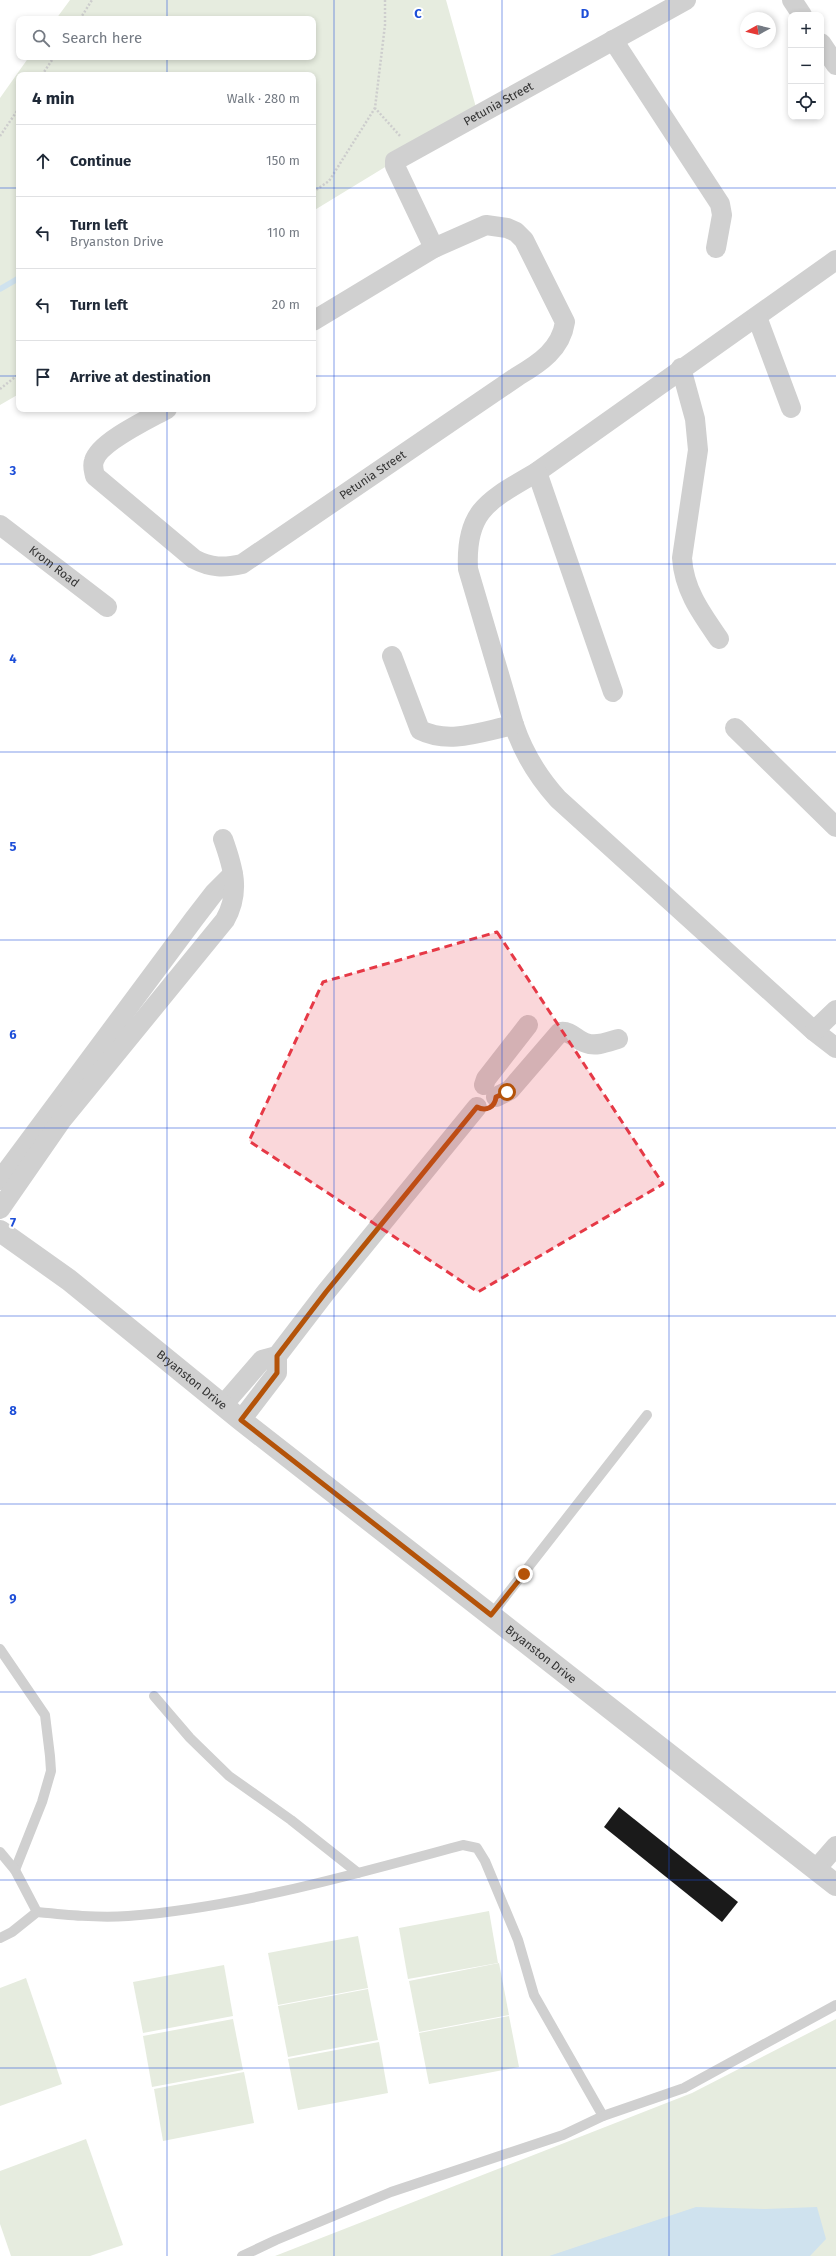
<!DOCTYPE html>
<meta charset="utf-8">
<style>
:root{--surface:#fff;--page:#f2f2f3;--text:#1f2937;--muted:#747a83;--line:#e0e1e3}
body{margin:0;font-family:"Fira Sans",sans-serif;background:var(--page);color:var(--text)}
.controls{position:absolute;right:12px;top:12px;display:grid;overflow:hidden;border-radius:8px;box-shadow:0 2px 6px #0003}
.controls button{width:36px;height:36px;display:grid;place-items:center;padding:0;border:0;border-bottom:1px solid var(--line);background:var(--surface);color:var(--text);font:20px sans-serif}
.compass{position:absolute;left:740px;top:12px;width:36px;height:36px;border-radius:50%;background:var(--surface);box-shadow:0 2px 6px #0003;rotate:262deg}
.stop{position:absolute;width:12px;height:12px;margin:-9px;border:3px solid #b45309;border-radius:50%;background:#fff}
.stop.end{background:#b45309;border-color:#fff;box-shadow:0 1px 4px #0008}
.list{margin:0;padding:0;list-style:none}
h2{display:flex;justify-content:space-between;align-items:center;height:52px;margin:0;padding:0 16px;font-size:17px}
h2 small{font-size:13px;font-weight:400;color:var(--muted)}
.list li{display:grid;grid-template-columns:26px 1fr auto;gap:12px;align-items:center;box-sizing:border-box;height:72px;padding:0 16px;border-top:1px solid var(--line)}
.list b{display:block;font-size:15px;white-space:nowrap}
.list p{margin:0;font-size:13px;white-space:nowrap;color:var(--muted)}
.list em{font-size:13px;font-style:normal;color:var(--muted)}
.icon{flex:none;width:22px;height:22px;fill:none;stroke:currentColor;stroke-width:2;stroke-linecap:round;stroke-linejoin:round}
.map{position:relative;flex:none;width:836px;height:2256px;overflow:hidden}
.search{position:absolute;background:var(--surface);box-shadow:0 2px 6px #0003;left:16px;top:16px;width:300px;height:44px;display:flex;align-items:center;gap:10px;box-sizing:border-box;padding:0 14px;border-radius:8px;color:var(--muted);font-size:15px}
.panel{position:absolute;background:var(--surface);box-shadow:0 2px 6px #0003;left:16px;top:72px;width:300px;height:340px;border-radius:8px}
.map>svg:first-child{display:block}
.green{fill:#e6ecdf}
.water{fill:#cfe2ee}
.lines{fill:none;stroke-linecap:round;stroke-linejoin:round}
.stream{stroke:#cfe2ee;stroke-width:5.5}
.building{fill:#1a1a1a}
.path{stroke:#cdcdcd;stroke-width:2.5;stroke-dasharray:2 2;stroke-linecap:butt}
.service{stroke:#d0d0d0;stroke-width:10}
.minor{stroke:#d0d0d0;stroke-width:20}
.tertiary{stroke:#d0d0d0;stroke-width:22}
.route{stroke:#b45309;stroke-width:5}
.marked{fill:#e63946;fill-opacity:0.2;stroke:#e63946;stroke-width:3;stroke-dasharray:8 5;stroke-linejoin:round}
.grid{fill:none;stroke:#1d4ed8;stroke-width:1;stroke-opacity:0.55}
.labels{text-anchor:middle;stroke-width:4;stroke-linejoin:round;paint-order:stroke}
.street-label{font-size:12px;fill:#333;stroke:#fff}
.grid-label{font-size:13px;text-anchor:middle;font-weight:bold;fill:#1d4ed8;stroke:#fff;stroke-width:4;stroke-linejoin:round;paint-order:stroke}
</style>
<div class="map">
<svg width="836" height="2256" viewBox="0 0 836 2256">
<rect width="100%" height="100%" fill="#fff"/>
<g class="green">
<path d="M70 0H446L477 111 313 211V75H19V394L0 405V98L29 57H313V19H56Z"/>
<path d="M489 1911 498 1963 408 1979 399 1928Z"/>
<path d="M358 1936 368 1988 278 2005 268 1953Z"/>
<path d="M499 1963 509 2015 419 2032 409 1981Z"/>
<path d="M224 1965 233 2016 143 2033 133 1982Z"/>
<path d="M26 1978 62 2084 0 2106V1988Z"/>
<path d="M368 1989 378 2040 288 2057 278 2006Z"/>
<path d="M509 2016 519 2067 429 2084 419 2033Z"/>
<path d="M233 2019 243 2070 152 2087 143 2036Z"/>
<path d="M836 2019V2256H275L692 2093Z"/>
<path d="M379 2042 388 2093 298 2110 288 2059Z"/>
<path d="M244 2072 254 2123 163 2141 154 2089Z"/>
<path d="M86 2139 123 2245 90 2256H11L0 2224V2171Z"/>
</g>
<path class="water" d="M696 2207 765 2209 817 2207 826 2239 810 2256H549Z"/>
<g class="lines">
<path class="stream" d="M0 289 19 278"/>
</g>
<path class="building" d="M619 1807 738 1902 722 1922 604 1827Z"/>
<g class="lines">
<g class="path">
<path d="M385 0V25L375 108 401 137"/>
<path d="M80 19 92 0"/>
<path d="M42 75 54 57"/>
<path d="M0 136 19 108"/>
<path d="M313 192 329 181 375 108"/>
<path d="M0 389 19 374"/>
</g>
<g class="service">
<path d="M491 1615 647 1415"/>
<path d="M0 1649 45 1715 50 1756 51 1771 42 1802 15 1870"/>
<path d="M154 1696 190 1738 229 1776 291 1820 358 1873"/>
<path d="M0 1852 15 1870 37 1912"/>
<path d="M0 1938 12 1932 37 1912C67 1915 97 1918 128 1916 241 1907 355 1874 463 1845L477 1848 485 1861 518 1940 534 1995 603 2116"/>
<path d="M242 2256 276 2240 391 2192 563 2135 603 2116 684 2088 836 2005"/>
</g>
<g class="minor">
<path d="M792 0 802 15"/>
<path d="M613 40 720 204 722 215 716 248"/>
<path d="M821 43 836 65"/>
<path id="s1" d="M434 248 395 166V161L686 0"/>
<path d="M836 260 537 472C490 500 465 509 468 569L514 725C523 752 539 778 558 799L814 1031 836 1048"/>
<path d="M757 317 791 408"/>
<path d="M681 368 695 419 698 450 682 558C684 590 701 613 719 639"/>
<path id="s2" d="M167 409C149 419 99 442 94 461 92 466 94 471 95 476L194 559C211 568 224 568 242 564L518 376C540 363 561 349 565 322L524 240 516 232 507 228 486 225 434 248 313 321"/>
<path d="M537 472 613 692"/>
<path id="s3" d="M0 525 107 607"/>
<path d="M392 656 420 730C450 745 483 731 514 725"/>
<path d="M735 728 836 827"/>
<path d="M814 1031 836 1010"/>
<path d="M484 1085 486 1079 528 1025"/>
<path d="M496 1097 510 1090 560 1032C571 1030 577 1041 586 1043 596 1047 608 1042 618 1039"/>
<path d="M0 1180 194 919 214 893 233 874"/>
<path d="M0 1209 61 1121 225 920C241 892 233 867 223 839"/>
<path d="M223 1405 262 1360 277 1356"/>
<path d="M241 1420 277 1373V1356L326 1292 477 1107"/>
<path d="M816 1869 836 1846"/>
</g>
<path class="tertiary" id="s4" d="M0 1231 69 1280 241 1420 836 1885"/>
</g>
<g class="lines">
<path class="route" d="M507 1092 496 1097C495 1107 486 1112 477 1107L326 1292 277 1356V1373L241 1420 491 1615 524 1574"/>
</g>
<path class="marked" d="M497 932 663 1184 478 1292 249 1141 323 982Z"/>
<path class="grid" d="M167 0V19M334 0V2256M502 0V2256M669 0V2256M167 57V75M0 188H19M313 188H836M0 376H19M313 376H836M167 409V2256M0 564H836M0 752H836M0 940H836M0 1128H836M0 1316H836M0 1504H836M0 1692H836M0 1880H836M0 2068H836"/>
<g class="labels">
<g class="street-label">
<text dy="4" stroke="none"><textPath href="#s1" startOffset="214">Petunia Street</textPath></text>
<text dy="4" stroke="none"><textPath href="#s2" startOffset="443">Petunia Street</textPath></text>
<text dy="4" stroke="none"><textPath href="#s3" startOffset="68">Krom Road</textPath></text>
<text dy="4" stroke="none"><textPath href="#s4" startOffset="243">Bryanston Drive</textPath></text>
<text dy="4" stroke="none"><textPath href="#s4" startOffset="687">Bryanston Drive</textPath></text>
</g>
</g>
<g class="grid-label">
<text x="418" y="18">C</text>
<text x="585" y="18">D</text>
<text x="13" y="475">3</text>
<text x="13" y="663">4</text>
<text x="13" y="851">5</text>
<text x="13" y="1039">6</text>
<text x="13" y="1227">7</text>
<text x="13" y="1415">8</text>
<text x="13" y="1603">9</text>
</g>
</svg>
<div class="controls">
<button>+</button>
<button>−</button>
<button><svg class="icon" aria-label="locate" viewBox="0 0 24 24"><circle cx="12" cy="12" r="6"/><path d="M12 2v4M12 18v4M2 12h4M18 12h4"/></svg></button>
</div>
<svg class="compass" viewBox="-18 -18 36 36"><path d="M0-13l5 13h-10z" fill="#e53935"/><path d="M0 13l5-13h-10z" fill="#747a83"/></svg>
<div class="stop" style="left:507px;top:1092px"></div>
<div class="stop end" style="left:524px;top:1574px"></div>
<div class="search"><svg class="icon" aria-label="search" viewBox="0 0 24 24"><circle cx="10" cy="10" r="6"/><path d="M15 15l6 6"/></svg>Search here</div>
<section class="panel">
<h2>4 min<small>Walk · 280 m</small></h2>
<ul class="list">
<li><svg class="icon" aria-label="ahead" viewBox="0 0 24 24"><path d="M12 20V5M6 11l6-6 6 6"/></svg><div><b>Continue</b></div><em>150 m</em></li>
<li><svg class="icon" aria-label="left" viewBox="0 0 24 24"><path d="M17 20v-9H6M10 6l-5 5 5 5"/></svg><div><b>Turn left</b><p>Bryanston Drive</p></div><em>110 m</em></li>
<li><svg class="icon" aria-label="left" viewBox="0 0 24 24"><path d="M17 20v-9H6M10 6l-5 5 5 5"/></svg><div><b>Turn left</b></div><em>20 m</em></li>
<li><svg class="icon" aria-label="arrive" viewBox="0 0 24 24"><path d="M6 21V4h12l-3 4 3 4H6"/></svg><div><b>Arrive at destination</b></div></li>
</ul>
</section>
</div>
